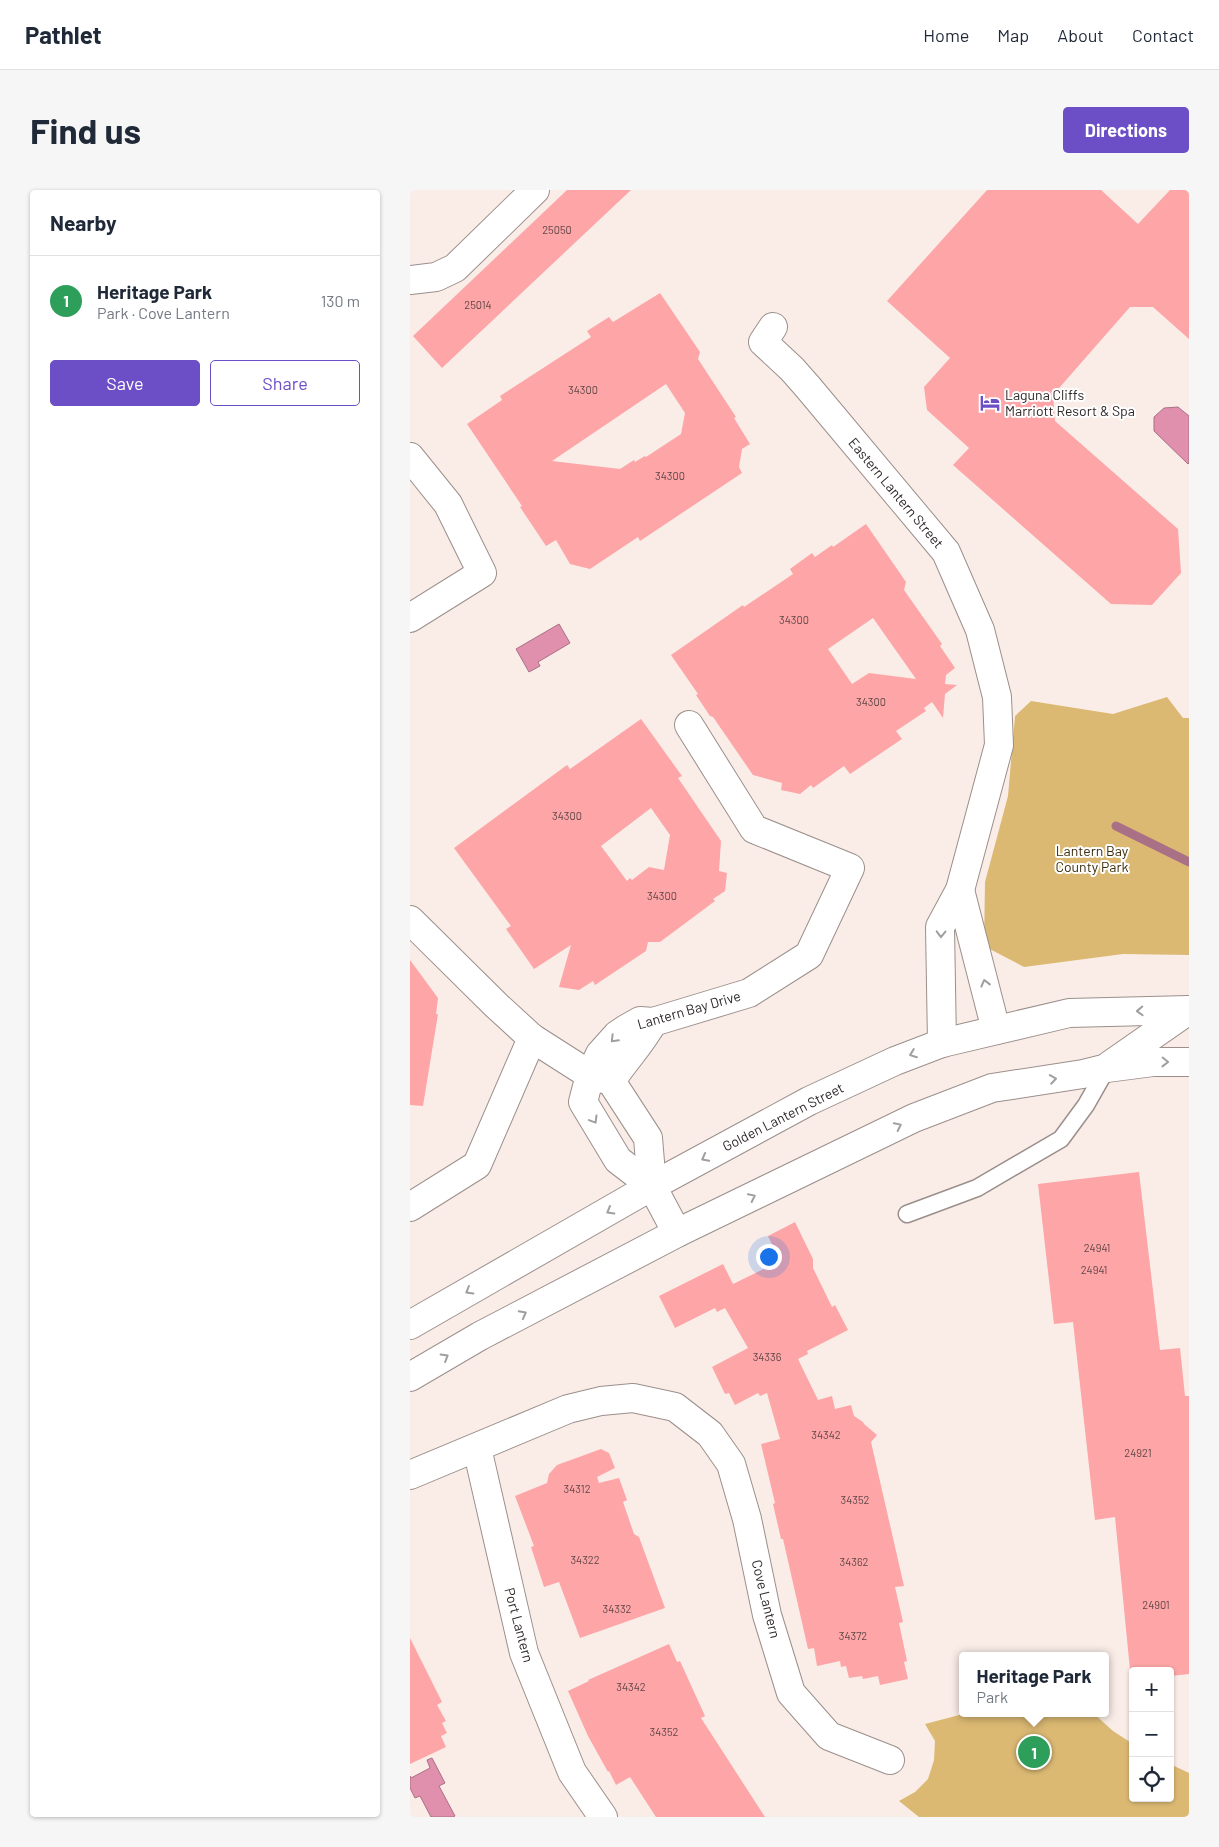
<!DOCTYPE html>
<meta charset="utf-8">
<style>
:root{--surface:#fff;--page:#f6f6f7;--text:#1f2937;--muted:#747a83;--line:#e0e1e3;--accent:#6c4ec7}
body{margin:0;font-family:Barlow,sans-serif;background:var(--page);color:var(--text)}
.controls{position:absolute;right:15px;bottom:15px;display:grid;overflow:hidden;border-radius:5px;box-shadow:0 1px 4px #0004}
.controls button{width:45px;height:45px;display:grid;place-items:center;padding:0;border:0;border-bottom:1px solid var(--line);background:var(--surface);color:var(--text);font:25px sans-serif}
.you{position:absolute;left:358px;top:1066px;width:18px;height:18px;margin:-12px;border:4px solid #fff;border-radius:50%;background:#1a73e8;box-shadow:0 0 0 8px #1a73e833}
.badge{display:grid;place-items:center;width:32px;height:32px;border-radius:50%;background:var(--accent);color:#fff;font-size:16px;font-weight:700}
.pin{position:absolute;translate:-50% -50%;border:2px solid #fff;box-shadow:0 1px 5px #0006}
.popup{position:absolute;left:549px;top:1462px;width:150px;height:65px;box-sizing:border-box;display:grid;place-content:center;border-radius:5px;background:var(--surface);filter:drop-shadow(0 1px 4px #0005);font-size:16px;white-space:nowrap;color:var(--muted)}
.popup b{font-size:19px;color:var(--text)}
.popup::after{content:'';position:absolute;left:50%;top:100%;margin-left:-10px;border:10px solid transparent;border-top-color:var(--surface)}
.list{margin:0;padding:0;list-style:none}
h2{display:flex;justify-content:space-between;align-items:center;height:65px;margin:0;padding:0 20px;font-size:21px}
h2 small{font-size:16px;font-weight:400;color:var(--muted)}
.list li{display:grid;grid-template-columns:32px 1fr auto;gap:15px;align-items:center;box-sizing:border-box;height:90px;padding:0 20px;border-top:1px solid var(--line)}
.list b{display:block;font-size:19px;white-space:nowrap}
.list p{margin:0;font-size:16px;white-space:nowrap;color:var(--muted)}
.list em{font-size:16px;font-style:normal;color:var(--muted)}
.actions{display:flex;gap:10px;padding:15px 20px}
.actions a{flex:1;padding:11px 0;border:1px solid var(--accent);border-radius:5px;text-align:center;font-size:18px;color:var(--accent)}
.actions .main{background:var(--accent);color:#fff}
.icon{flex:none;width:28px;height:28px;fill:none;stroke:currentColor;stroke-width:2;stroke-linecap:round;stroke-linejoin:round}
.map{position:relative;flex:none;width:779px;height:1627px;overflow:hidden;border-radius:5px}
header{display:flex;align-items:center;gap:30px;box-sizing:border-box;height:70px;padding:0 25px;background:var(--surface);border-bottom:1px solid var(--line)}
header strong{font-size:24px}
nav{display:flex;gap:28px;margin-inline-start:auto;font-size:18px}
.intro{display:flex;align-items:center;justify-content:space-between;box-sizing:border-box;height:120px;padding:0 30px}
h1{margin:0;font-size:35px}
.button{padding:12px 22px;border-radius:5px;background:var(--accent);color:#fff;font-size:18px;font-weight:700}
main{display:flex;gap:30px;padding:0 30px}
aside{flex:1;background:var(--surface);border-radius:5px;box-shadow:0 1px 4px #0004}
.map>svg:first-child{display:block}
.green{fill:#dbb973}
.water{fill:#e08fad;stroke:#aa7085}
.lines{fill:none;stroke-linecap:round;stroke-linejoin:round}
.stream{stroke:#aa7085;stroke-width:9}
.building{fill:#fda5a7;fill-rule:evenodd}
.service-casing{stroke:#9b8f8b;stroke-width:19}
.minor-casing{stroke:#9b8f8b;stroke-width:30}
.secondary-casing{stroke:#9b8f8b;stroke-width:30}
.service{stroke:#fff;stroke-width:16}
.minor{stroke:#fff;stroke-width:28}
.secondary{stroke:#fff;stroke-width:28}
.oneway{stroke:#a09e9e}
.labels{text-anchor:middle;stroke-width:4;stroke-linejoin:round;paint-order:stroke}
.number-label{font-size:11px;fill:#614747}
.poi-label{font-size:14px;fill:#2d2827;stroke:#fff;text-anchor:start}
.street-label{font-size:14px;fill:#2d2827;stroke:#fff}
.park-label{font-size:14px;fill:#3c2d0b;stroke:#fff}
</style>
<header>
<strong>Pathlet</strong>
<nav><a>Home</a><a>Map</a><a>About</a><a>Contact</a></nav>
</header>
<div class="intro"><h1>Find us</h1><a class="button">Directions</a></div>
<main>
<aside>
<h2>Nearby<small></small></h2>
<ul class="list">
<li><span class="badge" style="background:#2e9e5b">1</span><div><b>Heritage Park</b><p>Park · Cove Lantern</p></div><em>130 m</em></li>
</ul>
<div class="actions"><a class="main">Save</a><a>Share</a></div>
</aside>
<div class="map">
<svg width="779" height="1627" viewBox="0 0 779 1627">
<rect width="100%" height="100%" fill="#faede8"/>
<g class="green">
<path d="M757 507 773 528H779V765L713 764 614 777 574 756 575 692 598 606 605 526 621 511 703 524Z"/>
<path d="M557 1523H683L703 1541 723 1554V1608H760V1574L779 1583V1627H509L489 1611 505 1602 518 1589 524 1570 525 1551 515 1534Z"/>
</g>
<g class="water">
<path d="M768 217 779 226V273L778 274 744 241V227L754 218Z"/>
<path d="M149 434 160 453 128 472 130 476 119 482 106 459Z"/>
<path d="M22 1568 35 1593 29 1596 45 1626 43 1627H21L10 1606 5 1608 0 1598V1586L1 1588 20 1578 17 1570Z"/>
</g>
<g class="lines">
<path class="stream" d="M706 636 779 672"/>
</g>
<g class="building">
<path d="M157 0H221L32 178 3 146Z"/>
<path d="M577 0H691L728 34 760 0H779V149L743 117H720L643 205 645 231 768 339 771 383 742 415 701 414 543 275 559 258 517 220 514 197 540 168 477 111Z"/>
<path d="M250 103 290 162 288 169 326 227 324 228 340 254 332 259 329 277 332 283 230 351 228 347 180 379 160 374 146 350 136 356 110 317 112 316 57 234 92 210 90 206 181 147 177 141 199 127 203 132ZM256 194 275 223 271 244 236 267 235 266 225 272 224 270 210 279 142 271Z"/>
<path d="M456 334 496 392 494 400 532 454 530 456 545 478 536 485 535 494 547 495 535 504 533 528 522 512 514 518 516 521 486 541 492 549 440 584 434 576 403 598 401 595 390 604 371 600 372 593 343 585 303 527 300 526 286 505 288 504 261 465 333 415 334 417 383 384 380 379 402 363 405 367 422 355 423 357ZM463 428 506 489 459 483 442 494 418 459Z"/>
<path d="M231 529 272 586 268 588 311 651 309 681 317 683 315 701 303 709 305 711 250 752H238L236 761 185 795 183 791 169 800 149 797 161 755 124 779 96 739 101 736 44 658 157 575 160 579ZM241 618 260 645 254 680 239 677 222 690 220 688 217 691 191 656Z"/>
<path d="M0 770 28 808 26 824H28L13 916 0 915Z"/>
<path d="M729 982 750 1160 770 1158 775 1206H779V1484L760 1486V1481H723V1490H721L705 1327 685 1330 663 1132 644 1134 628 994Z"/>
<path d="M385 1032 403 1069V1078L422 1117 425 1115 438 1140 397 1161 398 1164 388 1169 408 1210 422 1206 425 1219 441 1215 444 1226 453 1232 454 1234 467 1245 461 1252 494 1396 485 1397 493 1432 489 1433 497 1471 494 1472 498 1489 470 1495 468 1486 453 1489 452 1486 439 1488 436 1476 431 1477 430 1471 407 1476 404 1458 398 1459 373 1349H371L363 1314 365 1313 351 1254 370 1249 357 1203 350 1206 348 1203 325 1215 319 1203 315 1204 302 1177 338 1158 315 1118 307 1122 305 1118 265 1138 249 1106 313 1074 323 1094 370 1071 358 1046Z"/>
<path d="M191 1259 199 1263 205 1278 187 1287 189 1293 209 1288 217 1310 213 1312 224 1344 229 1347 255 1418 170 1448 149 1392 134 1397 121 1357 124 1356 105 1306 137 1293 139 1284 147 1275Z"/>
<path d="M0 1448 32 1512 27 1515 36 1531 32 1533 37 1543 31 1546 36 1557 0 1574Z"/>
<path d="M259 1454 267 1472 270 1471 295 1526 291 1528 355 1627H246L220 1587 206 1595 199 1581 198 1582 178 1546 158 1501 179 1491 178 1490Z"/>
</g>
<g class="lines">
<defs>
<path id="service" d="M497 1024 567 998 651 949 676 915 697 878"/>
<g id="minor">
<path d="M0 90 26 87 45 78 125 0"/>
<path d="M363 137 353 152 382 179 397 196 536 362 570 440 587 507 589 555 550 700 530 737 532 853"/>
<path d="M0 267 38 314 72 383 0 428"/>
<path d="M550 700 586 840"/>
<path d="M0 730 87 816 122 848 180 885 201 891 238 948 242 996"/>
<path d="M201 891C214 871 231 854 243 832"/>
<path d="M0 1017 67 975 122 848"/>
<path d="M267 1043 242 996 208 970 173 912 180 885 190 864 207 845 216 839 230 831 243 832 339 803 399 765 440 678 344 639 279 535"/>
<path d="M67 1258 114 1463 162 1582 193 1627"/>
<path d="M0 1285 158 1219 191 1211 223 1208 265 1217 300 1244 321 1274 337 1329 357 1425 381 1503 419 1546 480 1570"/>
</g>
<g id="secondary">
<path d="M700 875 779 820"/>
<path d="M0 1135 242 996 399 911 485 871 532 853 659 823 779 820"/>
<path d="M0 1187 70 1146 267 1043 504 928 582 898 673 884 697 878 743 872H779"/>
</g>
</defs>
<use href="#service" class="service-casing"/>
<use href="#minor" class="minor-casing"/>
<use href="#secondary" class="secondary-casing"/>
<use href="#service" class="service"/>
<use href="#minor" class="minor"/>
<use href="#secondary" class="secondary"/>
</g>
<defs><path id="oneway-chevron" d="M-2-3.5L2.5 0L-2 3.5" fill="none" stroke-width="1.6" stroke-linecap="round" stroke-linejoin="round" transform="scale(1.25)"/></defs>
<g class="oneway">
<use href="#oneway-chevron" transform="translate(531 744) rotate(91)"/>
<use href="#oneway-chevron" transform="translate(575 793) rotate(-104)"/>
<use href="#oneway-chevron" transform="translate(730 821) rotate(178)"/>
<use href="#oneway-chevron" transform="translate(204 849) rotate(135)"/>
<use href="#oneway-chevron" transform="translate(503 864) rotate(159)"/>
<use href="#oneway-chevron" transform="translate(755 872) rotate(1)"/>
<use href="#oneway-chevron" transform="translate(643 889) rotate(-9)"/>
<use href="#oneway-chevron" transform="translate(184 930) rotate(59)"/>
<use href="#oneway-chevron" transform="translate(488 936) rotate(-26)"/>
<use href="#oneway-chevron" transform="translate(295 968) rotate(152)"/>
<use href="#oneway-chevron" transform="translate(342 1007) rotate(-26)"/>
<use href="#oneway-chevron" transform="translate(200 1021) rotate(150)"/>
<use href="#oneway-chevron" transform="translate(59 1101) rotate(150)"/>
<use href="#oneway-chevron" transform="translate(113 1124) rotate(-28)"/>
<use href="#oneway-chevron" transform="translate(35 1167) rotate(-31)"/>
</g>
<defs>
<symbol id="hotel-bare" viewBox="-9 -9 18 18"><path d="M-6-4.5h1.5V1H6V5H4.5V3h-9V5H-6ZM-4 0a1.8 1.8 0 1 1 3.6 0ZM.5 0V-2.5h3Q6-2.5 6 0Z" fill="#6c4ec7" stroke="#fff" stroke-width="2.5" paint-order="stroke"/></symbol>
</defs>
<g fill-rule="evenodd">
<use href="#hotel-bare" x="566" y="199" width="28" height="28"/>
</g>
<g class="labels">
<g class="number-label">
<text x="147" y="44">25050</text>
<text x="68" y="119">25014</text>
<text x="173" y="204">34300</text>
<text x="260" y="290">34300</text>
<text x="384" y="434">34300</text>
<text x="461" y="516">34300</text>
<text x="157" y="630">34300</text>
<text x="252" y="710">34300</text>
<text x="687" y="1062">24941</text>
<text x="684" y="1084">24941</text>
<text x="357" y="1171">34336</text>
<text x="416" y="1249">34342</text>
<text x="728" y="1267">24921</text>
<text x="167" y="1303">34312</text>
<text x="445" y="1314">34352</text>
<text x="175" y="1374">34322</text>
<text x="444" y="1376">34362</text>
<text x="746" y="1419">24901</text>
<text x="207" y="1423">34332</text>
<text x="443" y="1450">34372</text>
<text x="221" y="1501">34342</text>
<text x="254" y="1546">34352</text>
</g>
<g class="poi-label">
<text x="595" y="210">Laguna Cliffs<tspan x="595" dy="16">Marriott Resort &amp; Spa</tspan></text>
</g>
<g class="street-label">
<text transform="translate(486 303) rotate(50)" y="5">Eastern Lantern Street</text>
<text transform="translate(279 820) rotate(-16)" y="5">Lantern Bay Drive</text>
<text transform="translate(373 927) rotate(-27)" y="5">Golden Lantern Street</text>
<text transform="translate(356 1409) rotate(76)" y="5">Cove Lantern</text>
<text transform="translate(109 1435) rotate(75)" y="5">Port Lantern</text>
</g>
<g class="park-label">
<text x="682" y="666">Lantern Bay<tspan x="682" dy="16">County Park</tspan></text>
</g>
</g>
</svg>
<div class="controls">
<button>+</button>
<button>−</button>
<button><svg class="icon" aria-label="locate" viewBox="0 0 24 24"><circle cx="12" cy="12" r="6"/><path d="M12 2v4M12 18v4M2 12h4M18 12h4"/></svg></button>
</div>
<div class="you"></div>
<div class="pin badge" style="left:624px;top:1562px;background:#2e9e5b">1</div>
<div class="popup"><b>Heritage Park</b>Park</div>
</div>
</main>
